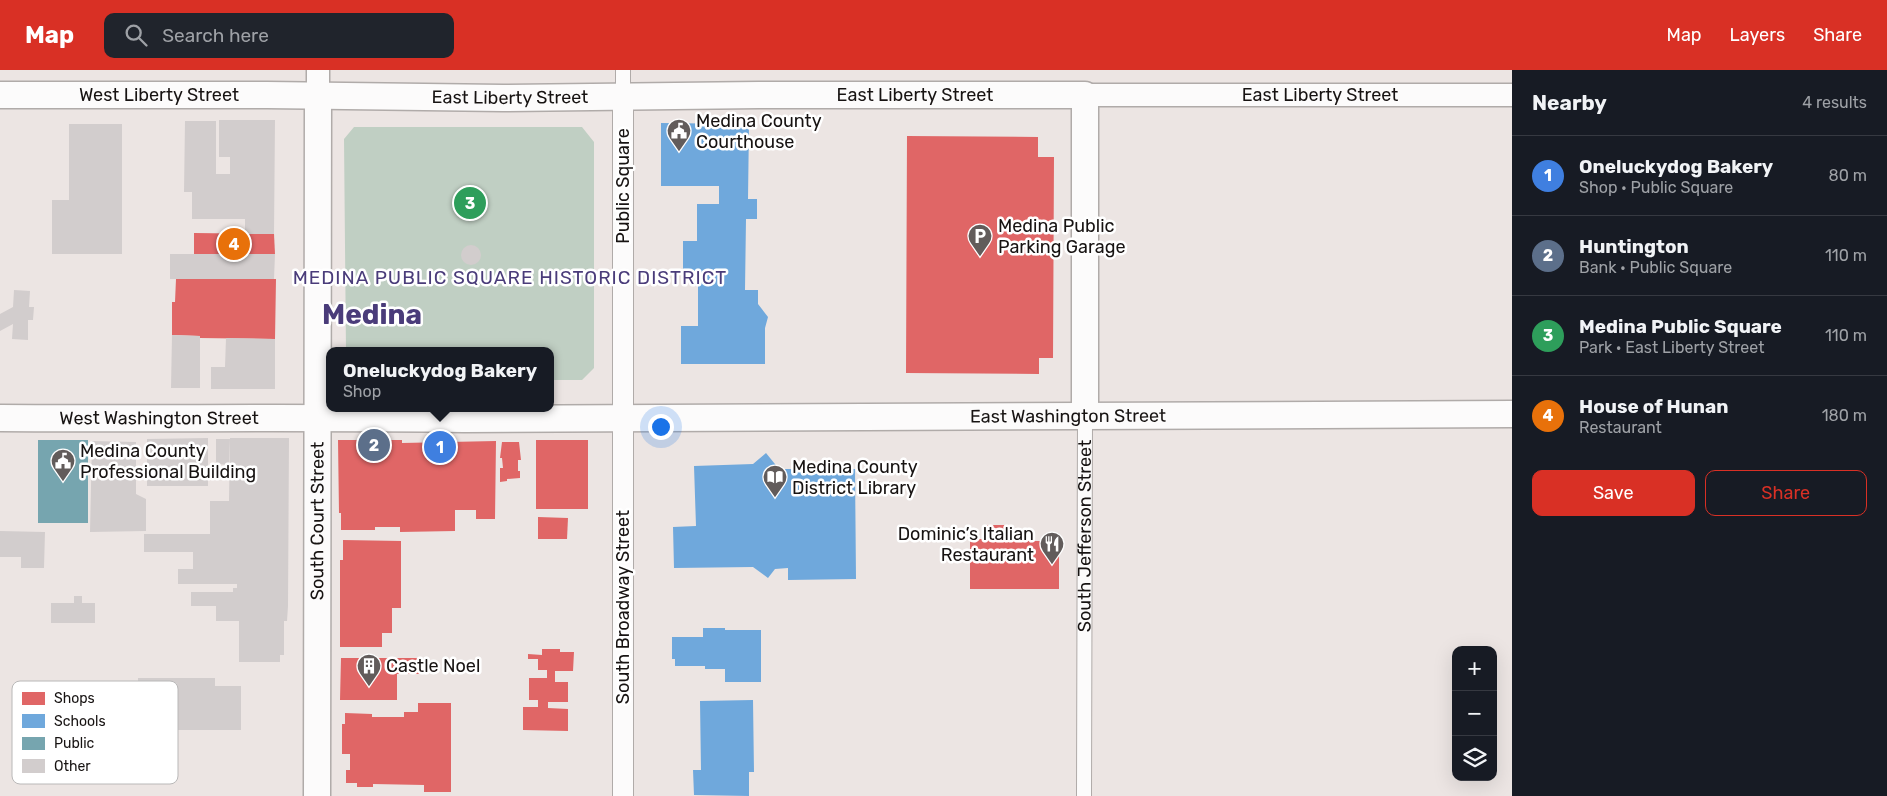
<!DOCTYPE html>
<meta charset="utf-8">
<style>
:root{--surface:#171b24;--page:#20242c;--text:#f1f3f6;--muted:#9ea1a6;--line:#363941;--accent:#d93025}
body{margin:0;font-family:Rubik,sans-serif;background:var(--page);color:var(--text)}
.controls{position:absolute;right:15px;bottom:15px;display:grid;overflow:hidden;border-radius:10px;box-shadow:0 5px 20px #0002}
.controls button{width:45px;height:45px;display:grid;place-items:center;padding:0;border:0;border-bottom:1px solid var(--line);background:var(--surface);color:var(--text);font:25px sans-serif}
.you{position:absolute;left:660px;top:356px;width:18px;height:18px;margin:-12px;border:4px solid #fff;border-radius:50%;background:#1a73e8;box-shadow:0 0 0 8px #1a73e833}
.badge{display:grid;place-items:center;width:32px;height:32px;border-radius:50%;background:var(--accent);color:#fff;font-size:16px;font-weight:700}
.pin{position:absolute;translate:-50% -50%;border:2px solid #fff;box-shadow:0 1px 5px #0006}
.popup{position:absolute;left:326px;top:277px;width:228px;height:65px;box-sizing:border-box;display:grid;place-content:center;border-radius:10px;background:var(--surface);filter:drop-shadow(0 1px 4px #0005);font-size:16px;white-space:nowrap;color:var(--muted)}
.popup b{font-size:19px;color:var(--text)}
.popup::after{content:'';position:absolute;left:50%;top:100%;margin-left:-10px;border:10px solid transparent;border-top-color:var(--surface)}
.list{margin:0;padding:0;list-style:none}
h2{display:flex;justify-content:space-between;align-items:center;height:65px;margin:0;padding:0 20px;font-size:21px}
h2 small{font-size:16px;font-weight:400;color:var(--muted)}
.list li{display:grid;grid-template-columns:32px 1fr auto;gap:15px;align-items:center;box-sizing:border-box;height:80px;padding:0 20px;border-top:1px solid var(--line)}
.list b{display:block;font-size:19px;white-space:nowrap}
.list p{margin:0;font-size:16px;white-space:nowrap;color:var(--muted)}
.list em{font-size:16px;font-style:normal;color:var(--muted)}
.actions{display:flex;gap:10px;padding:15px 20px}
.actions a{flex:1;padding:11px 0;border:1px solid var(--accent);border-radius:10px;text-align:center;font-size:18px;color:var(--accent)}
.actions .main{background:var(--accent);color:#fff}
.icon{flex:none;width:28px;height:28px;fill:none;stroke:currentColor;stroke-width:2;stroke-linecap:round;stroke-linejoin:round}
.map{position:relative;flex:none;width:1512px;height:726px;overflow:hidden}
header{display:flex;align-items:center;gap:30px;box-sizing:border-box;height:70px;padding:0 25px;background:var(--accent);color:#fff}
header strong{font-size:24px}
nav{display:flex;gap:28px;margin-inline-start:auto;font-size:18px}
.search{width:350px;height:45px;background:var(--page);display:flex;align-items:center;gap:12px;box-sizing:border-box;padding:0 18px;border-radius:10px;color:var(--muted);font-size:19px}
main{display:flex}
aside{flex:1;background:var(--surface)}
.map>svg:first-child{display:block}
.green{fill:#c0cfc3}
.shops{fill:#e06666}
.schools{fill:#6fa8dc}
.public{fill:#76a5af}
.building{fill:#d2cdcd}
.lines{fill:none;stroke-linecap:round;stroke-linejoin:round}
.street-casing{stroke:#b0aba9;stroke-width:16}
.secondary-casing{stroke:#b0aba9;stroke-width:22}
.primary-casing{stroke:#b0aba9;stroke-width:25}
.highway-casing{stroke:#b0aba9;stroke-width:29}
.street{stroke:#fcfbfb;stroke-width:14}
.secondary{stroke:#fcfbfb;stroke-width:20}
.primary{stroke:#fcfbfb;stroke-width:22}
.highway{stroke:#fcfbfb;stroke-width:26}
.labels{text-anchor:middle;stroke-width:5;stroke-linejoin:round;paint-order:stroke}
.street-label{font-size:18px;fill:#171312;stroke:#fff}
.poi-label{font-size:18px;fill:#171312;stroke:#fff;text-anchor:start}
.neighbourhood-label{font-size:19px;letter-spacing:1px;fill:#4a3c7a;stroke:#fff}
.town-label{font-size:28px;font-weight:bold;fill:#4a3c7a;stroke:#fff}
.key{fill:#fff;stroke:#b9b8b8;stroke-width:1}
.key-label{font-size:14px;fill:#171312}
</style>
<header>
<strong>Map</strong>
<div class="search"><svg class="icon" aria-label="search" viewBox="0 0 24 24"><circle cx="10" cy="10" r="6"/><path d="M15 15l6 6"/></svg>Search here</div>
<nav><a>Map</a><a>Layers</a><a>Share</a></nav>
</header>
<main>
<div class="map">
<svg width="1512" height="726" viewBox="0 0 1512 726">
<rect width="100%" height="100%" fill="#ece5e3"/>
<path class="green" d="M354 57H582L594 72V298L582 310H550V281H346L344 69Z"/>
<g class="shops">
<path d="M907 66 1038 67V87H1054L1053 288H1039V304L906 303Z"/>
<path d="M194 163 274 164 275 184H194Z"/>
<path d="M176 209H276L275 269 200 268V266L172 265V232H175Z"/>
<path d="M338 370H402V373L496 371 495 449H476V440H455V461L400 462V457H375V460H341V443H339Z"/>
<rect x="536" y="370" width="52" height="69"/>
<path d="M502 372H519L521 390H518V401H520V408L507 409V411L500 412V398H503L502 388H500Z"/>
<path d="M538 447 568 448 567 469H538Z"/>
<path d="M984 455H1009V471H1059V519H970V469H984Z"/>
<path d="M343 470 401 471V538H392V563H382V577H340V490H343Z"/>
<path d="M542 579H560V582H574L573 601H555V612H568V632H548V638L568 639V661L523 660V637H538V630H529V608H547V600H538V589H528V584L542 585Z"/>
<path d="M341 588H420V604H397V630H340Z"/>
<path d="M418 633H451V722H424V715L373 714V717H357V713H346V700H350V684H342V654H345V643L372 644V647H404V642H418Z"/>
</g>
<g class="schools">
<path d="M661 53 749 54 748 129H757V149H746L745 220H758V234L768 247 765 258V294H681V256H698V201H683V171H697V134H719V116H661Z"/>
<path d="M766 383 779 399H855L856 509 788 510V498L775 499 768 508 753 497 674 498 673 457 696 456 694 396 753 394Z"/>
<path d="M703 558H725V560H761V612H725V599H705V596H675V589H672V567H703Z"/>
<path d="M753 630 754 702H749V726L694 725 693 700H701L700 631Z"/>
</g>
<rect class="public" x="38" y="370" width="50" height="83"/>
<g class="building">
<path d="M219 50H275L274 164H245V149H192V122H184L185 51H216V104H230V87H219Z"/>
<path d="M69 54H122V184H52V130H69Z"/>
<circle cx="471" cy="185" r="10"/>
<path d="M170 184H275L274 209H170Z"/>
<path d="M14 220 30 221 29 237H34L33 250H28V270L12 269 13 254 0 261V244L13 237Z"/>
<path d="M172 265 200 266V318H171Z"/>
<path d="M226 268 275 269V319H211V297H225Z"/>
<path d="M208 368V416H147V369Z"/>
<path d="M230 368H289L288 536 287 551H284V585H280V592H239V551H216V536H191V522H233V518H237V514H178V499H193V482H144V464H210V431H229Z"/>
<path d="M216 369H230L229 395 216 394Z"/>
<path d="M92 371 136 372V424L146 429V461L90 462Z"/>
<path d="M0 461 45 462 44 498H21V487H0Z"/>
<path d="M74 526H82V533H95V553H51V533H74Z"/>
<path d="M138 608H215V616H241V660H123V628H138Z"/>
</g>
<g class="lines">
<defs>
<g id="street">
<path d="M623 27V0"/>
<path id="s1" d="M1084 726 1085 346"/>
</g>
<path id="secondary" d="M623 27V726"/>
<g id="primary">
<path d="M318 0V27"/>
<path id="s2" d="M1085 25H1512"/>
</g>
<g id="highway">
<path id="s3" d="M0 25H267L503 28 759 25H1085V346"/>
<path id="s4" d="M0 348C155 349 309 347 464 349L1512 344"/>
<path id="s5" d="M317 726 318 27"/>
</g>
</defs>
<use href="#street" class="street-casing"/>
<use href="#secondary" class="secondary-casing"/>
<use href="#primary" class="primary-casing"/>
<use href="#highway" class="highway-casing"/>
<use href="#street" class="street"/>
<use href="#secondary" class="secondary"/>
<use href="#primary" class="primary"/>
<use href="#highway" class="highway"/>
</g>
<defs>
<symbol id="civic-pin" viewBox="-11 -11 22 30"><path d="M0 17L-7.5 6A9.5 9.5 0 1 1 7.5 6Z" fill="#625c5b" stroke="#fff"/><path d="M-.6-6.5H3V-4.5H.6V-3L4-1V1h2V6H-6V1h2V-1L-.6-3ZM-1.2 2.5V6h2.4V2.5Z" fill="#fff"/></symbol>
<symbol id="parking-pin" viewBox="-11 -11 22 30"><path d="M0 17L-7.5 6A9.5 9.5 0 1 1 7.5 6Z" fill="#625c5b" stroke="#fff"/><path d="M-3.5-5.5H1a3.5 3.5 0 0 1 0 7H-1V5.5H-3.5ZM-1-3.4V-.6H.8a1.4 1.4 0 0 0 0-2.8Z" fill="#fff"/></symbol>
<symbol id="library-pin" viewBox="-11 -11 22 30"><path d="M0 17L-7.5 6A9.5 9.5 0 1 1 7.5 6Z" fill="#625c5b" stroke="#fff"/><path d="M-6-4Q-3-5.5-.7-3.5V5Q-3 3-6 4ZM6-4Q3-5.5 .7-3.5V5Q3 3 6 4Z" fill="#fff"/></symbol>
<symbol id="restaurant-pin" viewBox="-11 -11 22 30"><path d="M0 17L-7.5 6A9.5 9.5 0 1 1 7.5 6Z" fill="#625c5b" stroke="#fff"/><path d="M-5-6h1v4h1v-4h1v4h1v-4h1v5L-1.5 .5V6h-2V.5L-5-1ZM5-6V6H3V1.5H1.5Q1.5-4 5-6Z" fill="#fff"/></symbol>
<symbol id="building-pin" viewBox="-11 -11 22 30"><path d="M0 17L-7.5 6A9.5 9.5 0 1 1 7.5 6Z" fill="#625c5b" stroke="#fff"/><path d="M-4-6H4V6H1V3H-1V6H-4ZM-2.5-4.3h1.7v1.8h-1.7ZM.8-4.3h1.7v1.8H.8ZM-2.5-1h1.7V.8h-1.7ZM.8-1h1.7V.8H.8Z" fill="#fff"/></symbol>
</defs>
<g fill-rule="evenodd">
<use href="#civic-pin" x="665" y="47" width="28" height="38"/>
<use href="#parking-pin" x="966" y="152" width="28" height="38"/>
<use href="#civic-pin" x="49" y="377" width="28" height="38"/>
<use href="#library-pin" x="761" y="393" width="28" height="38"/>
<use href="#restaurant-pin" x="1038" y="460" width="28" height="38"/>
<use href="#building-pin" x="355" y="582" width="28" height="38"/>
</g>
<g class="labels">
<g class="street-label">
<text dy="6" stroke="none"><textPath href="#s3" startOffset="159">West Liberty Street</textPath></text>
<text dy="6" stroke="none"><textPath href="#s3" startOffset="915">East Liberty Street</textPath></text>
<text dy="6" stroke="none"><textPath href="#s2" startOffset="235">East Liberty Street</textPath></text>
<text dy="6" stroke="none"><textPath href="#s3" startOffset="510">East Liberty Street</textPath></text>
<text transform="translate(623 116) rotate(-90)" y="6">Public Square</text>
<text dy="6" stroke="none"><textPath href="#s4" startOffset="1068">East Washington Street</textPath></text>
<text dy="6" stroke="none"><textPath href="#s4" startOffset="159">West Washington Street</textPath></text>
<text dy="6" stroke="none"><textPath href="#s5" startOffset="275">South Court Street</textPath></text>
<text dy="6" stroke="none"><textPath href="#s1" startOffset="260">South Jefferson Street</textPath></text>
<text transform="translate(623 537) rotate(-90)" y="6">South Broadway Street</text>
</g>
<g class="poi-label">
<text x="696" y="57">Medina County<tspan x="696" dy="21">Courthouse</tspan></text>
<text x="998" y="162">Medina Public<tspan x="998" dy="21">Parking Garage</tspan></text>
<text x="80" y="387">Medina County<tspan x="80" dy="21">Professional Building</tspan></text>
<text x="792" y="403">Medina County<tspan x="792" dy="21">District Library</tspan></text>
<text x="1034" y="470" text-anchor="end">Dominic’s Italian<tspan x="1034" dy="21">Restaurant</tspan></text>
<text x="386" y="602">Castle Noel</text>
</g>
<g class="neighbourhood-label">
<text x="510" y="214">MEDINA PUBLIC SQUARE HISTORIC DISTRICT</text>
</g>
<g class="town-label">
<text x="372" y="254">Medina</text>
</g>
</g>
<rect x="12" y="611" width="166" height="103" rx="8" class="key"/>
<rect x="22" y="622" width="23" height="13" fill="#e06666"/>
<rect x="22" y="644" width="23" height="14" fill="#6fa8dc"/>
<rect x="22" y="667" width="23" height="13" fill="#76a5af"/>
<rect x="22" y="689" width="23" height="14" fill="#d2cdcd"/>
<g class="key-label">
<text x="54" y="633">Shops</text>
<text x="54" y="656">Schools</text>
<text x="54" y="678">Public</text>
<text x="54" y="701">Other</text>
</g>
</svg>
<div class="controls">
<button>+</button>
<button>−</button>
<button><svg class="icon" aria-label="layers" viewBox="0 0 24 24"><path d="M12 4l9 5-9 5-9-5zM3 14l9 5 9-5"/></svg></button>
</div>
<div class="you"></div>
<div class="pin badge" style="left:440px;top:377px;background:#3f7fe0">1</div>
<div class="popup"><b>Oneluckydog Bakery</b>Shop</div>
<div class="pin badge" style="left:374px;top:375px;background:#5c6f8a">2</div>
<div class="pin badge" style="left:470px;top:133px;background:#2e9e5b">3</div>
<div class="pin badge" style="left:234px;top:174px;background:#e8710a">4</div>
</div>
<aside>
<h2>Nearby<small>4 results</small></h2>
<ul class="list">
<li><span class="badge" style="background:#3f7fe0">1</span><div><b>Oneluckydog Bakery</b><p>Shop · Public Square</p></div><em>80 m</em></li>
<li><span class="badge" style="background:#5c6f8a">2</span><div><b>Huntington</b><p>Bank · Public Square</p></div><em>110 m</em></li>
<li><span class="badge" style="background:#2e9e5b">3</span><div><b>Medina Public Square</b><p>Park · East Liberty Street</p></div><em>110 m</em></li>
<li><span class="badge" style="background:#e8710a">4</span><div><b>House of Hunan</b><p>Restaurant</p></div><em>180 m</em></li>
</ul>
<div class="actions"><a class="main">Save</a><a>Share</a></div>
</aside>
</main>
